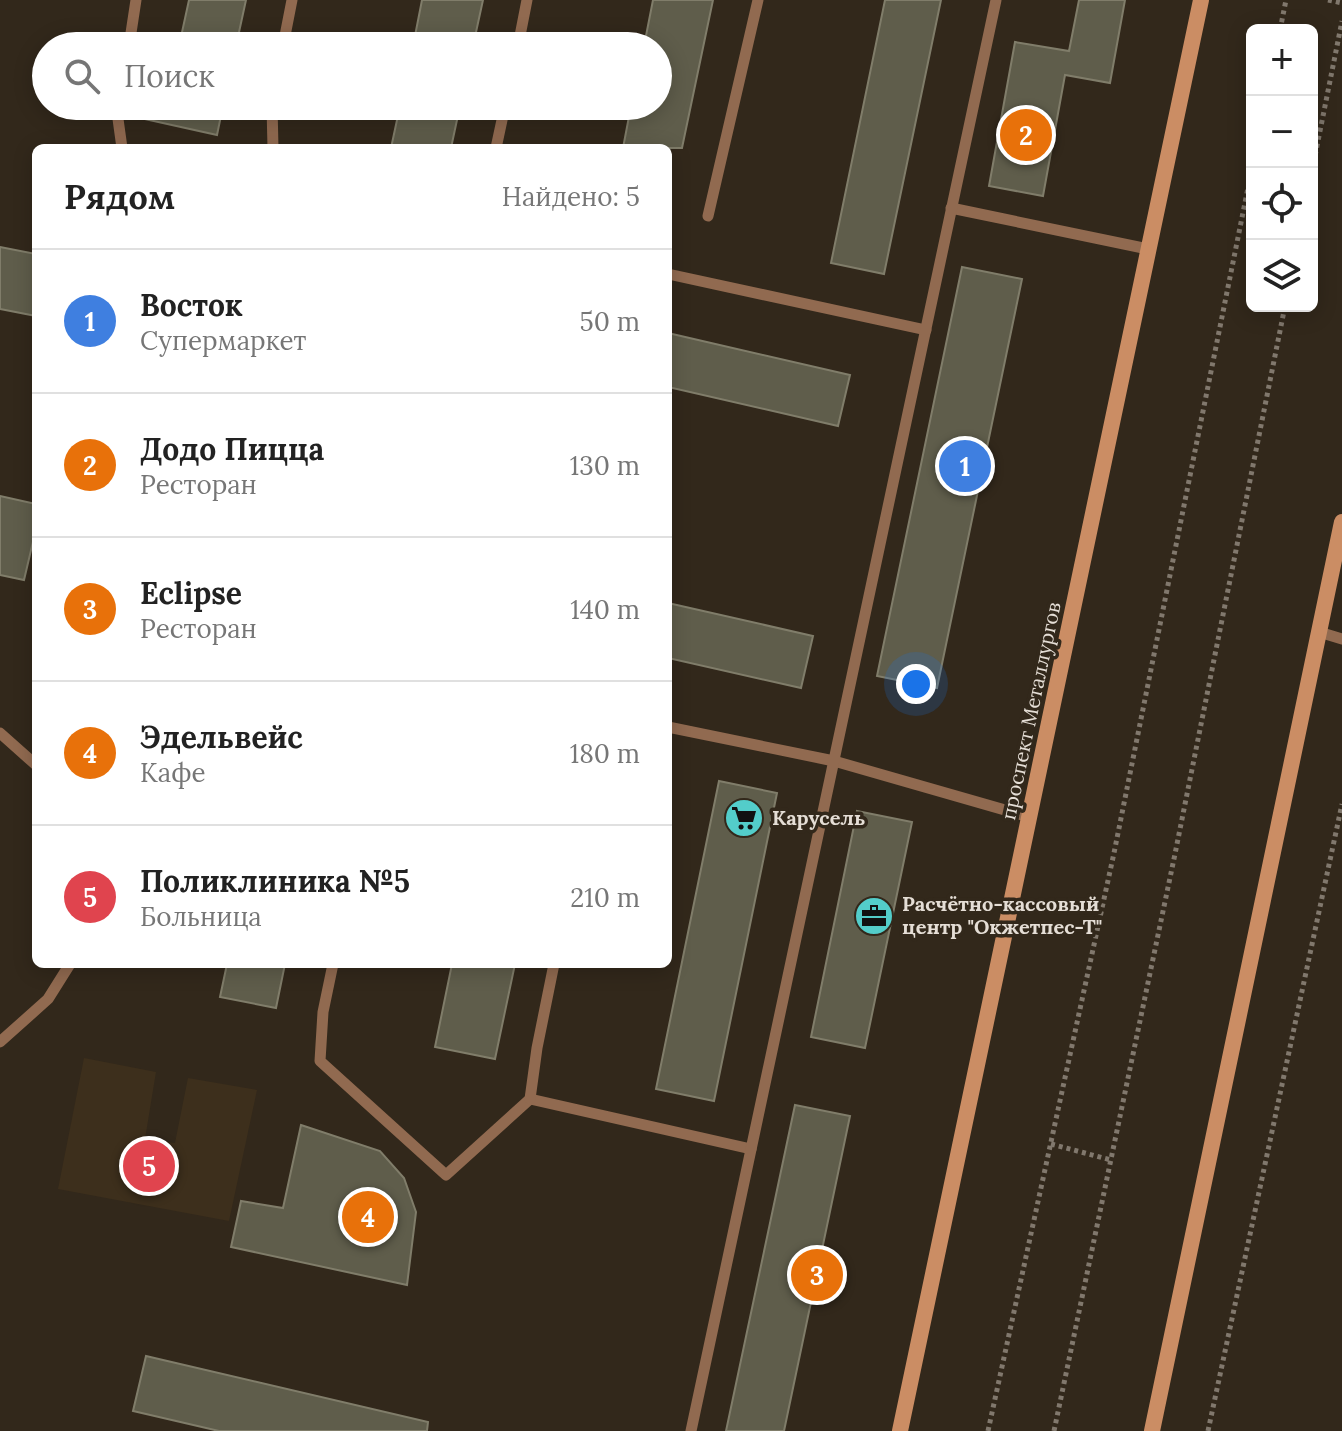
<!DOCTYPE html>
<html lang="ru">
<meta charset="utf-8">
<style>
:root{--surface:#fff;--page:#f2f2f2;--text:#222;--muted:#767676;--line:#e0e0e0;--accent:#386f6e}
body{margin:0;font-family:Lora,serif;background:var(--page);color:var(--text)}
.controls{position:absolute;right:24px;top:24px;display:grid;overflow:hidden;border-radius:12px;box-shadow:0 4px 20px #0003}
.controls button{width:72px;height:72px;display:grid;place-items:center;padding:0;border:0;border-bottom:2px solid var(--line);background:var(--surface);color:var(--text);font:40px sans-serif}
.you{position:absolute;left:916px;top:684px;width:28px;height:28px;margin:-20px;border:6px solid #fff;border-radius:50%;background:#1a73e8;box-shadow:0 0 0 12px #1a73e833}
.badge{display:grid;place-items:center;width:52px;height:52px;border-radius:50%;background:var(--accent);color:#fff;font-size:26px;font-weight:700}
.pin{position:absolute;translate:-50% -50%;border:4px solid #fff;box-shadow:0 2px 8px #0006}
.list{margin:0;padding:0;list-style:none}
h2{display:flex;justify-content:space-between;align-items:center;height:104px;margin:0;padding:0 32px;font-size:34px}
h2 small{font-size:26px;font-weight:400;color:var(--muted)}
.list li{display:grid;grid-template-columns:52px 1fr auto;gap:24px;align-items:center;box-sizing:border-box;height:144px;padding:0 32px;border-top:2px solid var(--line)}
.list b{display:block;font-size:30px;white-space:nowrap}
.list p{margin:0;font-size:26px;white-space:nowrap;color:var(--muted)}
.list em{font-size:26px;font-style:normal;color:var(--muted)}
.icon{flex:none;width:44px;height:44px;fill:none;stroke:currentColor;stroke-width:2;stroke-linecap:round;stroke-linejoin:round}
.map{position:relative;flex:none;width:1342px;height:1431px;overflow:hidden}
.search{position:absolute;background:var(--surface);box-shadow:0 4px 20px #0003;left:32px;top:32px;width:640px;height:88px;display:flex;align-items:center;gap:20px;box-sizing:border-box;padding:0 28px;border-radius:44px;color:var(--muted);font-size:30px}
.panel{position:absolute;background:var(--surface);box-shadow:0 4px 20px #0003;left:32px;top:144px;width:640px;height:824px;border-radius:12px}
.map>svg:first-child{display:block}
.built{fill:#3d2f1c}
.building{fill:#5f5d4b;stroke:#807d6a;stroke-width:2}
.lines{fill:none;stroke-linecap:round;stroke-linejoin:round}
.path{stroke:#81786d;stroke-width:5;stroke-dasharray:4 4;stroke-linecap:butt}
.lane{stroke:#916a50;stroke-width:11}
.secondary{stroke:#cb8d64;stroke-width:16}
.labels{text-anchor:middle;stroke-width:7;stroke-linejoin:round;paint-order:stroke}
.street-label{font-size:20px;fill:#e5ded6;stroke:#32281b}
.poi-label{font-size:20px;font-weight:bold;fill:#e5ded6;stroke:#32281b;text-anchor:start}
</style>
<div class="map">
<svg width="1342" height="1431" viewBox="0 0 1342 1431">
<rect width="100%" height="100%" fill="#32281b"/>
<path class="built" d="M84 1058 156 1072 145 1139 175 1143 188 1078 257 1090 229 1221 58 1189Z"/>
<g class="building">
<path d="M189 0H246L236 46H179Z"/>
<path d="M422 0H483L473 46H413Z"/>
<path d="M653 0H713L682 148H623L631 106H658V46H644Z"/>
<path d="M885 0H941L884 274 831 263Z"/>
<path d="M1079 0H1125L1110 83 1065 75 1043 196 989 186 1015 42 1069 51Z"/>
<path d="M132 106H223L217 135 131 116Z"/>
<path d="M400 106H460L451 148H391Z"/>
<path d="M0 247 36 254V316L0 309Z"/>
<path d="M962 267 1022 279 937 688 877 676Z"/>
<path d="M668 333 850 375 838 426 668 387Z"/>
<path d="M0 496 36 504V529L24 580 0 575Z"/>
<path d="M668 603 813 636 801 688 668 658Z"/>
<path d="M719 781 777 793 714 1101 656 1089Z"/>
<path d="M857 811 912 822 865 1048 811 1037Z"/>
<path d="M227 964H285L276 1008 220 997Z"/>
<path d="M452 964H515L495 1059 435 1047Z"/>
<path d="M795 1105 850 1116 784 1431H726Z"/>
<path d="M301 1125 380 1151 404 1178 416 1212 407 1285 231 1247 241 1201 283 1208Z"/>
<path d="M146 1356 428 1422 427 1431H219L133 1411Z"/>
</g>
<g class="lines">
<g class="path">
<path d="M1328 0 1342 3"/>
<path d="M1280 30 1286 0"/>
<path d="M1312 171 1342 21"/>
<path d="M1051 1144 1111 1160"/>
<path d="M988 1431 1114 853 1252 168"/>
<path d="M1054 1431 1175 854 1285 306"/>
<path d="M1208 1431 1342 804"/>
</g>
<g class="lane">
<path d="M129 46 136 0"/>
<path d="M283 46 292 0"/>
<path d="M518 46 527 0"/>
<path d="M120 106 118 119 122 148"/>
<path d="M272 106 273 148"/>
<path d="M496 148 505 106"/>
<path d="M951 208 1148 249"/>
<path d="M708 216 758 0"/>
<path d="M668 274 926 330"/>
<path d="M1319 632 1342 639"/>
<path d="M668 727 834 761 1029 817"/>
<path d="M0 733 36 765"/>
<path d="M333 964 323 1012 320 1061 446 1175 530 1099 751 1149"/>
<path d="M0 1042 48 999 70 964"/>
<path d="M530 1099 537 1048 554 964"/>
<path d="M691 1431 996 0"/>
</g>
<g class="secondary">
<path d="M900 1431 1201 0"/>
<path d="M1152 1431 1342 522"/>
</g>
</g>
<defs>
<symbol id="supermarket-disc" viewBox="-11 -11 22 22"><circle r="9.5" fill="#53cdca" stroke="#32281b"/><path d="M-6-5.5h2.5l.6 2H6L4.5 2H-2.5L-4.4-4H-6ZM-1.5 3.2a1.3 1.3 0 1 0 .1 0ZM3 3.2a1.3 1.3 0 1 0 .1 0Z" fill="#111"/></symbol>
<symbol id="office-disc" viewBox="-11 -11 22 22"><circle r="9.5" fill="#53cdca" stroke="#32281b"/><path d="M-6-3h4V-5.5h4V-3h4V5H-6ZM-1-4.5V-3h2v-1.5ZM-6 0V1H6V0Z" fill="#111"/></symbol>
</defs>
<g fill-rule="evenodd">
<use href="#supermarket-disc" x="722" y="796" width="44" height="44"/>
<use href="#office-disc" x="852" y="894" width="44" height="44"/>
</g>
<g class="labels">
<g class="street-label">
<text transform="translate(1031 711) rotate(-78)" y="7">проспект Металлургов</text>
</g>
<g class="poi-label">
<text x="772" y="825">Карусель</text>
<text x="902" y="911">Расчётно-кассовый<tspan x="902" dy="23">центр "Окжетпес-Т"</tspan></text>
</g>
</g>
</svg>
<div class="controls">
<button>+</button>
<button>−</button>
<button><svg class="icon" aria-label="locate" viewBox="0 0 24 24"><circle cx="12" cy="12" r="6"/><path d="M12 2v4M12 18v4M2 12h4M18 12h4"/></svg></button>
<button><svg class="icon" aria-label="layers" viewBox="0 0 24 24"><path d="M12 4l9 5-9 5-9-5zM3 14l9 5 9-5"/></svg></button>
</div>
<div class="you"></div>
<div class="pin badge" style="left:965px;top:466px;background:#3f7fe0">1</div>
<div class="pin badge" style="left:1026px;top:135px;background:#e8710a">2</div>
<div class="pin badge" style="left:817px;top:1275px;background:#e8710a">3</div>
<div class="pin badge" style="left:368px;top:1217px;background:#e8710a">4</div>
<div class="pin badge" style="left:149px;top:1166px;background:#e0444e">5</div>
<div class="search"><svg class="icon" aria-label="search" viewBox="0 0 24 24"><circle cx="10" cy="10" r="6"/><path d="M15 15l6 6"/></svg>Поиск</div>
<section class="panel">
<h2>Рядом<small>Найдено: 5</small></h2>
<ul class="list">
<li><span class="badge" style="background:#3f7fe0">1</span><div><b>Восток</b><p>Супермаркет</p></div><em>50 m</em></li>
<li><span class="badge" style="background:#e8710a">2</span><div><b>Додо Пицца</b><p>Ресторан</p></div><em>130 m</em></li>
<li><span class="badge" style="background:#e8710a">3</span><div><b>Eclipse</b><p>Ресторан</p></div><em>140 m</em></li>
<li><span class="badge" style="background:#e8710a">4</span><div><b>Эдельвейс</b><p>Кафе</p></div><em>180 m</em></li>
<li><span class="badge" style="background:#e0444e">5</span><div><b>Поликлиника №5</b><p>Больница</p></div><em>210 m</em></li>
</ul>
</section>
</div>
